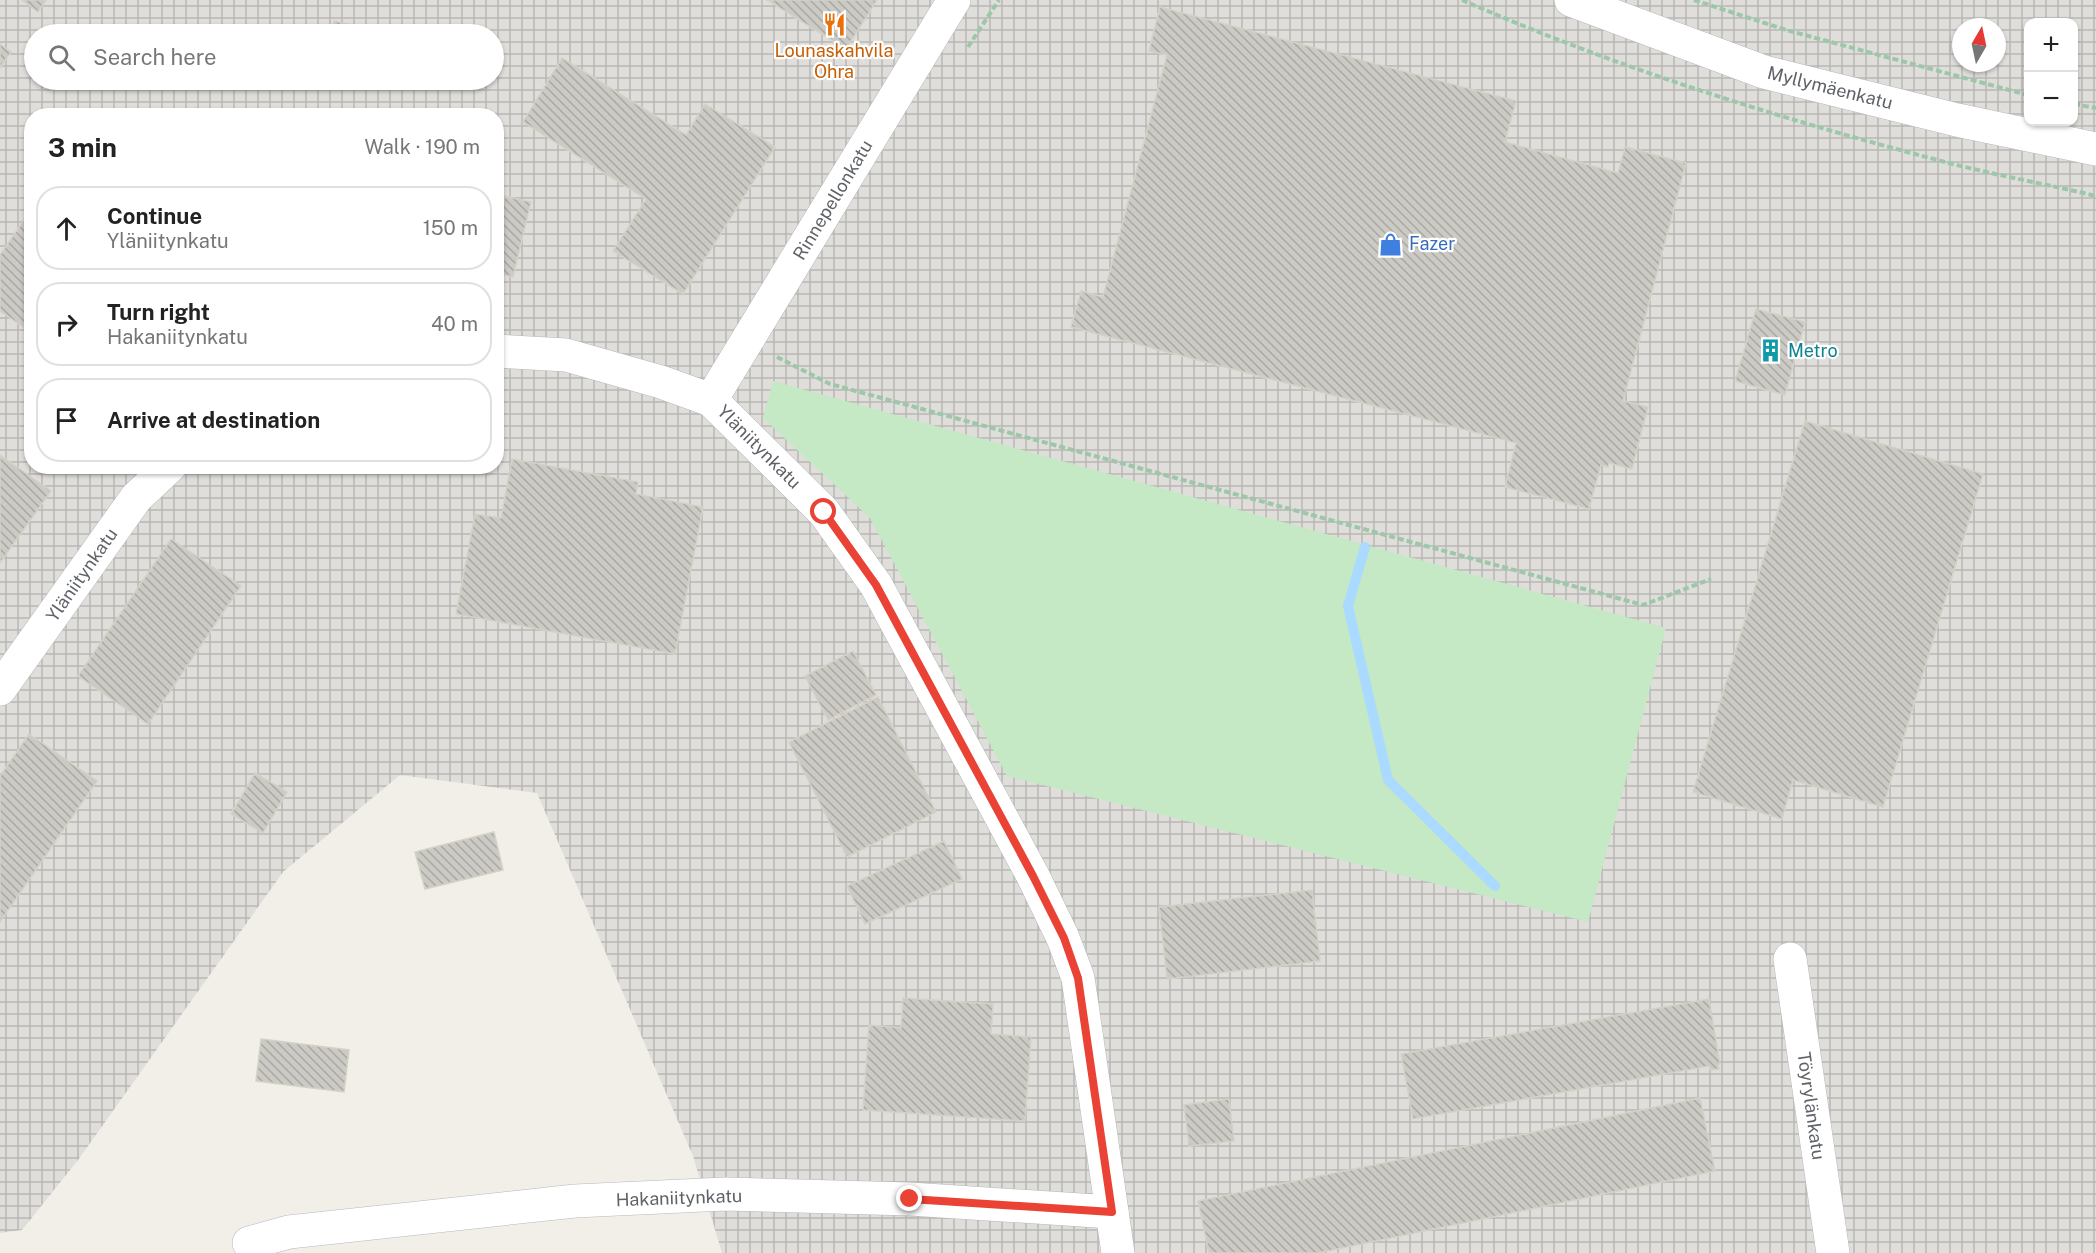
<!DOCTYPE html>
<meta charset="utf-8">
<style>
:root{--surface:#fff;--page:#f6f6f6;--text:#222;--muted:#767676;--line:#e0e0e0}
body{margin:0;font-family:"Public Sans",sans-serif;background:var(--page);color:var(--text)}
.controls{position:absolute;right:18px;top:18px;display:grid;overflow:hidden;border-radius:12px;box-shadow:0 2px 4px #0004}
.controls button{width:54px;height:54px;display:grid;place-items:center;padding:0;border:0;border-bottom:2px solid var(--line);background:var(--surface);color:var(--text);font:30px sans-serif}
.compass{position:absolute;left:1952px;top:18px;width:54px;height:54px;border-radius:50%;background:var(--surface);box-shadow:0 2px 4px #0004;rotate:9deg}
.stop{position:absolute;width:18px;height:18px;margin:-14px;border:4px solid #ea4335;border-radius:50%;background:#fff}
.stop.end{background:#ea4335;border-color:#fff;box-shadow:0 2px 6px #0008}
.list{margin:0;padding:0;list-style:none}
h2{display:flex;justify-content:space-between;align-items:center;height:78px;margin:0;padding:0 24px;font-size:26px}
h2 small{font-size:20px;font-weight:400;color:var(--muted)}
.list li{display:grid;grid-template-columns:39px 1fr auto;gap:18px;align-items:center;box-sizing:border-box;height:84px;margin:0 12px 12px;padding:0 12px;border:2px solid var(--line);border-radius:24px}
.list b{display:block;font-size:22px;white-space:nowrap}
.list p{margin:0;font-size:20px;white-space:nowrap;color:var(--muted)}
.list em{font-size:20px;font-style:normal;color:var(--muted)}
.icon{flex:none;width:33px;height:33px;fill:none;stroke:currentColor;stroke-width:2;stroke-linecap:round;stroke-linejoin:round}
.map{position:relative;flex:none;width:2096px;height:1253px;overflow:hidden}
.search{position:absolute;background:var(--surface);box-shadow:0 2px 4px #0004;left:24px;top:24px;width:480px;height:66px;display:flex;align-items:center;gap:15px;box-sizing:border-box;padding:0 21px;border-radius:33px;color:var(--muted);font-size:22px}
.panel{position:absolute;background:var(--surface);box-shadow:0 2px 4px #0004;left:24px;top:108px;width:480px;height:366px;border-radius:24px}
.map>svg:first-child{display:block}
.industrial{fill:url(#industrial-grid);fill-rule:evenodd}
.green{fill:#c5e8c5}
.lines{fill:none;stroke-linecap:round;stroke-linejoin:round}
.stream{stroke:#aadaff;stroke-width:10}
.building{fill:url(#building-back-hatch);stroke:#d6d1c6;stroke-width:1.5}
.minor-casing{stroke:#b5b8bc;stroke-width:34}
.secondary-casing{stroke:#b6babf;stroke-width:34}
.path{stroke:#9cc7a9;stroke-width:4;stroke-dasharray:6 3;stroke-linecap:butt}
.minor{stroke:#fff;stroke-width:33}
.secondary{stroke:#fff;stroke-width:33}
.route{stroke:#ea4335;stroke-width:8}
.labels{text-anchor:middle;stroke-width:4.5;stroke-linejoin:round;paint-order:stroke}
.food-label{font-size:18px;fill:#c56008;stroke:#fff}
.street-label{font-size:18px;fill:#5f6368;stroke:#fff}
.shop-label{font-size:18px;fill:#366cbe;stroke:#fff;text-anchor:start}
.culture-label{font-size:18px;fill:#0d838f;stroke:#fff;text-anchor:start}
</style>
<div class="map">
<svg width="2096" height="1253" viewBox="0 0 2096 1253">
<defs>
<pattern id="industrial-grid" width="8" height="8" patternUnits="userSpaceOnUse" patternTransform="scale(1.5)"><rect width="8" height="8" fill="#e0deda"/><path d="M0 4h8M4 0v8" fill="none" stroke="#b9b8b5"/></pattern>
<pattern id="building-back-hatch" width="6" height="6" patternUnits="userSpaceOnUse" patternTransform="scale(1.5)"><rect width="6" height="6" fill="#cccac5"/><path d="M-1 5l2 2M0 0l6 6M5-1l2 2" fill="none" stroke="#a9a8a4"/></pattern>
</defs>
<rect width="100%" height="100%" fill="#f1efe8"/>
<path class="industrial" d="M0 0H2096V1253H722L693 1156 537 793 400 775 283 872 78 1160 22 1230 0 1233ZM2028 22H2074V122H2028ZM1961 27H1997V63H1961ZM34 34H494V80H34ZM32 116H496V466H32Z"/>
<path class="green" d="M773 381 1666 628 1588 922 1007 776 870 518 763 418Z"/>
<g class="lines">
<path class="stream" d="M1365 547 1348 606 1388 780 1495 886"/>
</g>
<g class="building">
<path d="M22 0H46L38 12Z"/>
<path d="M767 0H877L846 49Z"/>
<path d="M1160 7 1516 101 1505 142 1618 173 1625 147 1686 163 1623 401 1648 407 1632 469 1609 463 1608 467 1601 465 1589 509 1505 487 1516 443 1071 327 1081 291 1103 297 1167 55 1149 51Z"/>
<path d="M334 21 377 30 376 34H331Z"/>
<path d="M0 44 11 52 0 68Z"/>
<path d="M562 58 686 135 705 104 775 147 683 294 613 251 646 199 523 122Z"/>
<path d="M195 108 224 116H193Z"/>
<path d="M505 196 531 202 513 277 496 273V230Z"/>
<path d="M23 221 32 227V333L0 311V255Z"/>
<path d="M1756 309 1805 322 1785 395 1735 381Z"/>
<path d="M1805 421 1983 474 1883 807 1793 780 1782 819 1693 792Z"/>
<path d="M0 455 51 491 0 563Z"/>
<path d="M512 459 638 482 636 494 703 507 675 654 456 614 475 514 501 518Z"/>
<path d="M171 539 241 586 148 724 78 676Z"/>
<path d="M853 651 876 695 828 720 805 676Z"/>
<path d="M878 697 936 812 847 857 789 742Z"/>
<path d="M29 734 97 781 0 922V776Z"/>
<path d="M255 773 287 792 263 833 231 814Z"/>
<path d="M494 832 503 870 425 889 415 852Z"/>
<path d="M944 841 962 879 865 924 847 886Z"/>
<path d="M1312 890 1320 961 1167 979 1159 907Z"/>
<path d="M903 998 993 1004 991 1034 1031 1037 1025 1121 863 1110 869 1025 901 1028Z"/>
<path d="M1709 999 1720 1064 1718 1065 1719 1069 1710 1070 1709 1066 1413 1119 1401 1054Z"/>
<path d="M261 1039 349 1050 344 1092 256 1081Z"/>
<path d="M1700 1098 1715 1171 1318 1253H1209L1198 1201Z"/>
<path d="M1229 1099 1234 1141 1189 1146 1184 1105Z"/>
</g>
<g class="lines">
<defs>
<g id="minor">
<path d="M496 351 566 355 661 382 711 400 824 512 876 585 1033 876 1063 938 1078 978 1118 1253"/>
<path d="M711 400 954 0"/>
<path d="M0 689 136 498 170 466"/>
<path d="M1790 959 1833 1253"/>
<path d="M249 1243 289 1232 575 1201 725 1194 910 1199 1112 1212"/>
</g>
<path id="secondary" d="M1571 0 1764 72 1957 120 2096 149"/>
</defs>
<use href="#minor" class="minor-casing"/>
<use href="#secondary" class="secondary-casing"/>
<g class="path">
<path d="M1462 0C1617 68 1781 119 1945 162 1995 175 2046 184 2096 196"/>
<path d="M1694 0 1786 30 2028 95"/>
<path d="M968 47 999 0"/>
<path d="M2074 104 2096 108"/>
<path d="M777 357 830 384 1643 605 1711 579"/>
</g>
<use href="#minor" class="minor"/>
<use href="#secondary" class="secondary"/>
</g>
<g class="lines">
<path class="route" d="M824 512 876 585 1033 876 1064 938 1078 978 1112 1212 910 1199"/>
</g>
<defs>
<symbol id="restaurant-bare" viewBox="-9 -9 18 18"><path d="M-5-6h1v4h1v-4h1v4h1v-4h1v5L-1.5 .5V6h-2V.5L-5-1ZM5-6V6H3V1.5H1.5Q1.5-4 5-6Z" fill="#e8710a" stroke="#fff" stroke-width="2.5" paint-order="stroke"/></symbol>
<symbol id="shop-bare" viewBox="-9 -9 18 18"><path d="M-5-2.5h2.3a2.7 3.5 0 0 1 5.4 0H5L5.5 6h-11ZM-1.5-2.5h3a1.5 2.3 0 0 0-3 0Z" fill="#3f7fe0" stroke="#fff" stroke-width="2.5" paint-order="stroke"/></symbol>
<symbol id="building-bare" viewBox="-9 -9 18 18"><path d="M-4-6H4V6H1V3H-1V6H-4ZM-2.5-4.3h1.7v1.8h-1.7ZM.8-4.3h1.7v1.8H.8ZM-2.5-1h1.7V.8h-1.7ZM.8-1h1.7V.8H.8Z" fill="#0f9aa8" stroke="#fff" stroke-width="2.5" paint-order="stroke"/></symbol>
</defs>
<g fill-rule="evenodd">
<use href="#restaurant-bare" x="818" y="8" width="33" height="33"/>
<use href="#shop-bare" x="1374" y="228" width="33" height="33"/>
<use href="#building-bare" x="1754" y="334" width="33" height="33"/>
</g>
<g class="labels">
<g class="food-label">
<text x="834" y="57">Lounaskahvila<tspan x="834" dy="21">Ohra</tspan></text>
</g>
<g class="street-label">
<text transform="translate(1830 88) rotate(14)" y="6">Myllymäenkatu</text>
<text transform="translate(833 200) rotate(-59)" y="6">Rinnepellonkatu</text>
<text transform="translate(759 447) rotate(45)" y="6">Yläniitynkatu</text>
<text transform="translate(82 575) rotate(-55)" y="6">Yläniitynkatu</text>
<text transform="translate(1811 1106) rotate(82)" y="6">Töyrylänkatu</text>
<text transform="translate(679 1198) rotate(-2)" y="6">Hakaniitynkatu</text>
</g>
<g class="shop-label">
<text x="1409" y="250">Fazer</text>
</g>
<g class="culture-label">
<text x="1788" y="357">Metro</text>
</g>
</g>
</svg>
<div class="controls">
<button>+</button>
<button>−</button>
</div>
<svg class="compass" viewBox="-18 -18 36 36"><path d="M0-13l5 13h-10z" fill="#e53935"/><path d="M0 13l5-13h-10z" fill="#767676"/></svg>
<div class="stop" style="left:824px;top:512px"></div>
<div class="stop end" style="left:910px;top:1199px"></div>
<div class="search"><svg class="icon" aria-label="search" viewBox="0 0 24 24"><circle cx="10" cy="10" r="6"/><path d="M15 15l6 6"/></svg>Search here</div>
<section class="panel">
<h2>3 min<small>Walk · 190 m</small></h2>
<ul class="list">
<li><svg class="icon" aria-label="ahead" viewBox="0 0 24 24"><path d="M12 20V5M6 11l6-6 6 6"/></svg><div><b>Continue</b><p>Yläniitynkatu</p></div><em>150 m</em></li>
<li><svg class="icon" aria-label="right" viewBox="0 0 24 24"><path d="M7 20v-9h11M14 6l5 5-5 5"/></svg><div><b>Turn right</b><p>Hakaniitynkatu</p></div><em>40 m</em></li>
<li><svg class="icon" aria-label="arrive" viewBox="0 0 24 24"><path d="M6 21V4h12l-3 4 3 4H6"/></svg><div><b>Arrive at destination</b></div></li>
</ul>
</section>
</div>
